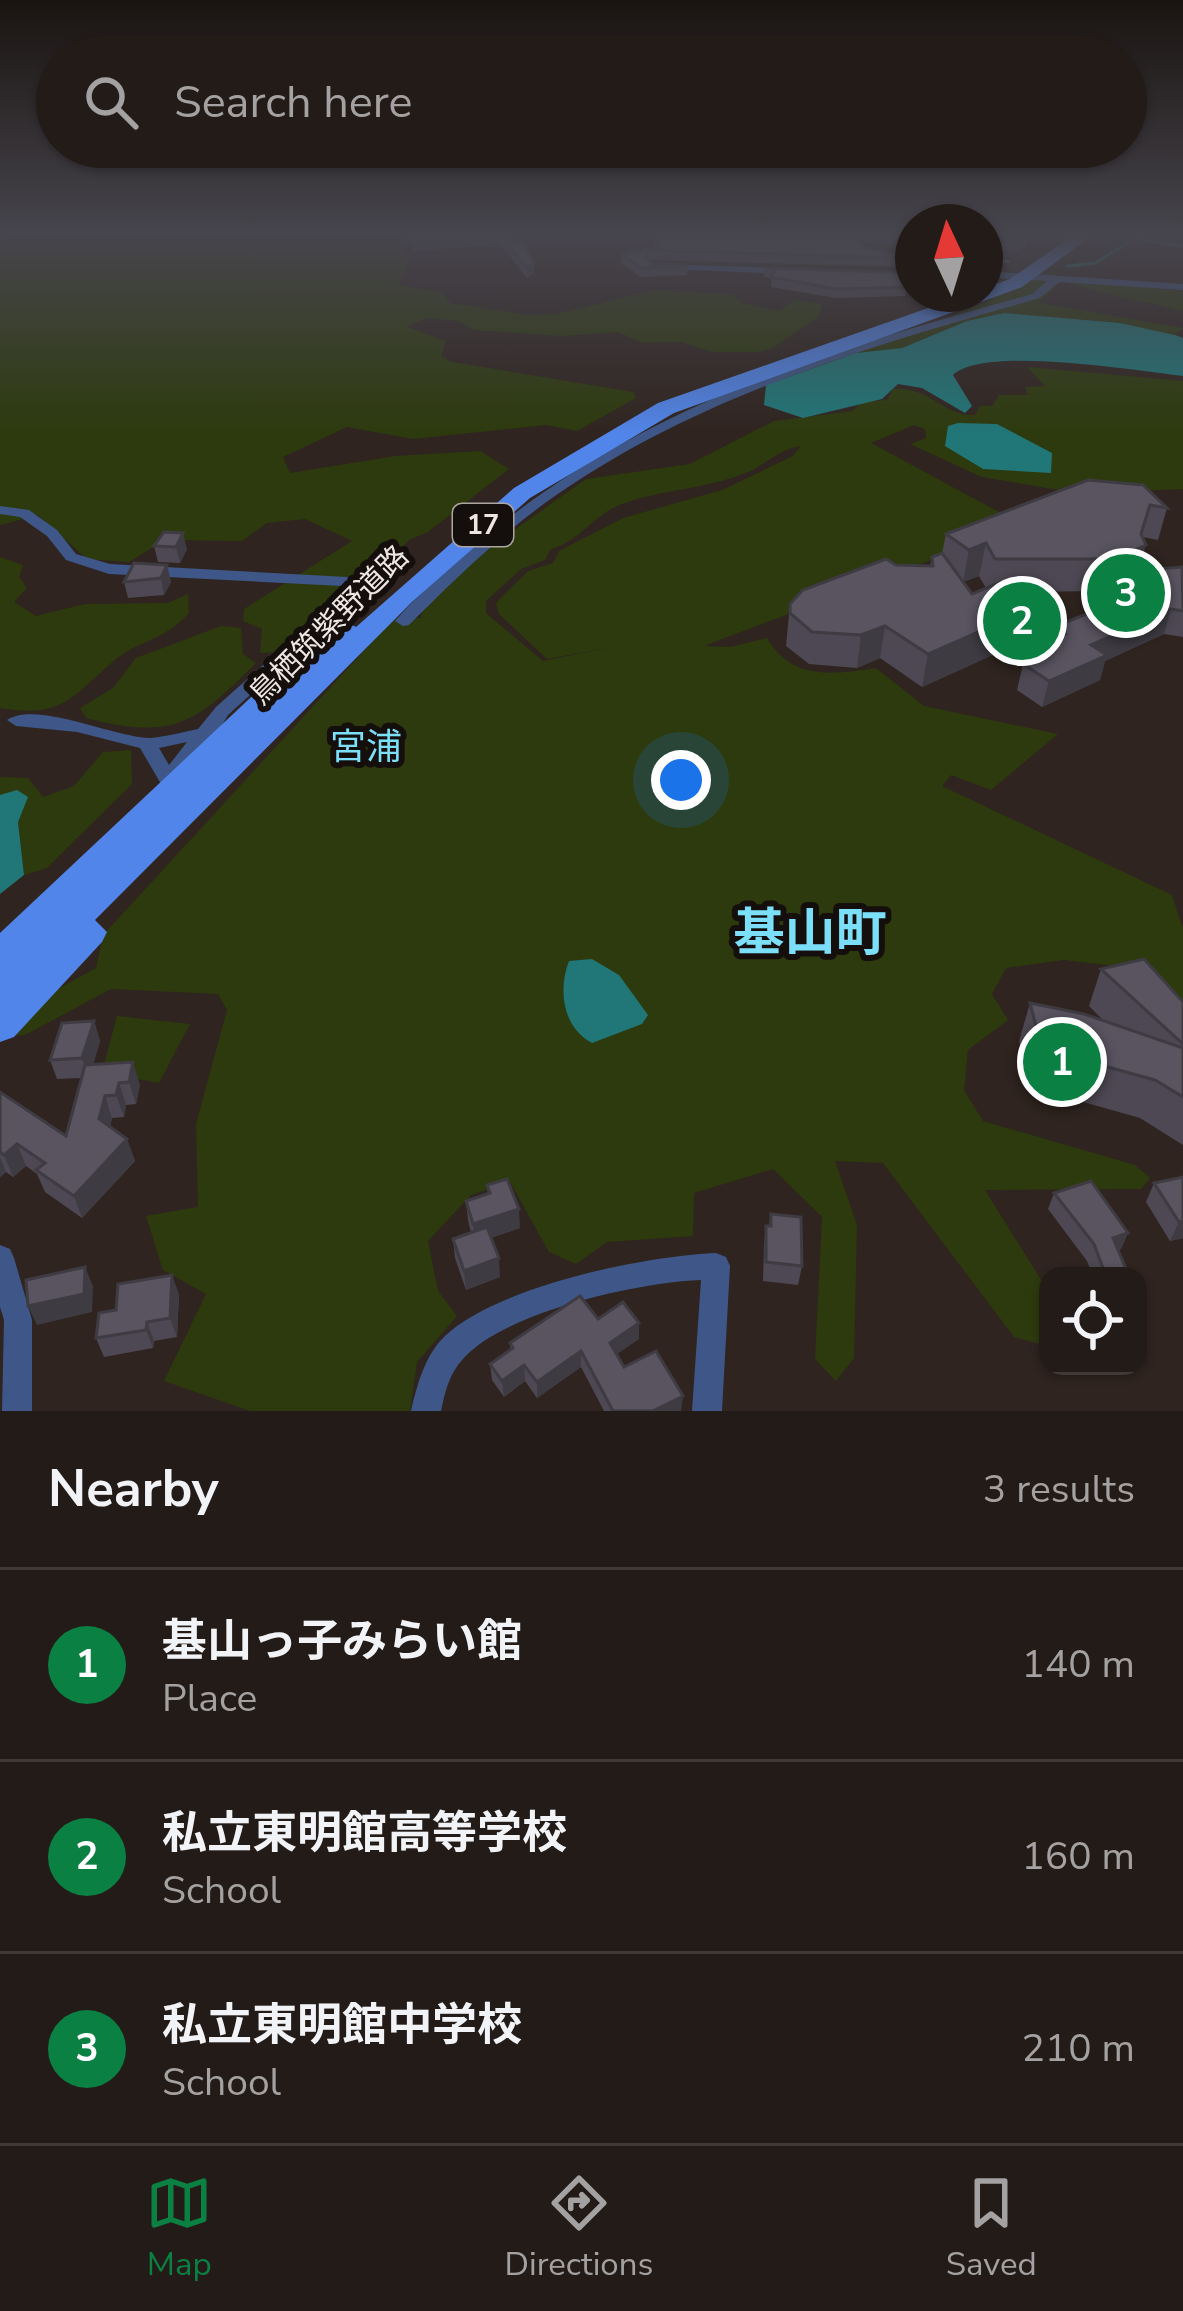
<!DOCTYPE html>
<meta charset="utf-8">
<style>
:root{--surface:#231b17;--page:#2f2824;--text:#f1f3f6;--muted:#a3a1a1;--line:#403936;--accent:#0b8043}
body{margin:0;font-family:"Nunito Sans","Noto Sans JP",sans-serif;background:var(--page);color:var(--text)}
.controls{position:absolute;right:36px;bottom:36px;display:grid;overflow:hidden;border-radius:24px;box-shadow:0 3px 9px #0004}
.controls button{width:108px;height:108px;display:grid;place-items:center;padding:0;border:0;border-bottom:3px solid var(--line);background:var(--surface);color:var(--text);font:60px sans-serif}
.compass{position:absolute;left:895px;top:204px;width:108px;height:108px;border-radius:50%;background:var(--surface);box-shadow:0 3px 9px #0004;rotate:356deg}
.you{position:absolute;left:681px;top:780px;width:42px;height:42px;margin:-30px;border:9px solid #fff;border-radius:50%;background:#1a73e8;box-shadow:0 0 0 18px #1a73e833}
.badge{display:grid;place-items:center;width:78px;height:78px;border-radius:50%;background:var(--accent);color:#fff;font-size:39px;font-weight:700}
.pin{position:absolute;translate:-50% -50%;border:6px solid #fff;box-shadow:0 3px 12px #0006}
.list{margin:0;padding:0;list-style:none}
h2{display:flex;justify-content:space-between;align-items:center;height:156px;margin:0;padding:0 48px;font-size:51px}
h2 small{font-size:39px;font-weight:400;color:var(--muted)}
.list li{display:grid;grid-template-columns:78px 1fr auto;gap:36px;align-items:center;box-sizing:border-box;height:192px;padding:0 48px;border-top:3px solid var(--line)}
.list b{display:block;font-size:45px;white-space:nowrap}
.list p{margin:0;font-size:39px;white-space:nowrap;color:var(--muted)}
.list em{font-size:39px;font-style:normal;color:var(--muted)}
.icon{flex:none;width:66px;height:66px;fill:none;stroke:currentColor;stroke-width:2;stroke-linecap:round;stroke-linejoin:round}
.map{position:relative;flex:none;width:1183px;height:1411px;overflow:hidden}
.search{position:absolute;background:var(--surface);box-shadow:0 3px 9px #0004;left:36px;right:36px;top:36px;height:132px;display:flex;align-items:center;gap:30px;box-sizing:border-box;padding:0 42px;border-radius:66px;color:var(--muted);font-size:45px}
.sheet{height:732px;background:var(--surface)}
nav{display:flex;justify-content:space-around;align-items:center;box-sizing:border-box;height:168px;border-top:3px solid var(--line);background:var(--surface);font-size:33px;color:var(--muted)}
nav a{display:grid;justify-items:center;gap:6px}
nav .on{color:var(--accent)}
.map>svg:first-child{display:block}
.green{fill:#2d3a0d;fill-rule:evenodd}
.water{fill:#217678}
.lines{fill:none;stroke-linecap:round;stroke-linejoin:round}
.stream{stroke:#217678;stroke-width:3}
.minor{fill:#3e5788;fill-rule:evenodd}
.tertiary{fill:#3e5788;fill-rule:evenodd}
.primary{fill:#5185e9;fill-rule:evenodd}
.wall{fill:#4d4853;fill-rule:evenodd}
.shaded-wall{fill:#3e3b43}
.building{fill:#595460;stroke:#3e3b43;stroke-width:3}
.labels{text-anchor:middle;stroke-width:12;stroke-linejoin:round;paint-order:stroke}
.shield{fill:#140f0c;stroke:#ada6a2;stroke-width:3}
.shield-label{font-size:27px;font-weight:bold;fill:#eee6e3}
.street-label{font-size:30px;fill:#eee6e3;stroke:#140f0c}
.quarter-label{font-size:36px;fill:#7cdffa;stroke:#140f0c}
.near-district-label{font-size:51px;font-weight:bold;fill:#7cdffa;stroke:#140f0c}
</style>
<div class="map">
<svg width="1183" height="1411" viewBox="0 0 1183 1411">
<rect width="100%" height="100%" fill="#2f241f"/>
<g class="green">
<path d="M8 237H397L409 264 398 285 442 293 450 303 526 315 557 314 655 290 735 295 741 303 779 311 794 300 822 304 818 317 771 349 757 352H712L681 342 643 343 618 332 562 336 474 330 458 321 426 318 407 327 446 341 441 356 452 362 633 392 636 398 577 431 546 425 413 439 347 427 283 457 290 473 395 456 480 451 509 469 428 532 409 540 375 580H338L341 599 280 652 260 653 262 629 243 621 244 609 352 541 305 519 267 523 242 541 165 540 129 562 87 559 38 515 0 525V240Z"/>
<path d="M1053 271 1057 274 1050 282 1057 285 1039 303 1183 328 1175 335 1120 323 1004 313 967 321 902 348 856 353 785 379 780 373 951 317Z"/>
<path d="M1107 282 1183 292V311C1143 301 1107 295 1067 283Z"/>
<path d="M1027 367 1183 381V489L1112 492 1106 498 982 477 910 444 926 438 925 429 914 425 871 443 1023 525 704 646 730 647 767 638C791 680 832 675 876 668L924 706 1058 734 991 790 951 775 942 786 1172 895 1183 928V1000L1133 968 1064 960 1006 968 992 994 1008 1020 968 1050 964 1090 983 1121 1135 1165 1150 1178 1141 1189 985 1190 1048 1291V1346L1014 1337 883 1163 835 1161 857 1225 854 1358 836 1381 815 1359 822 1217 773 1169 694 1193 693 1236 607 1242 576 1264 549 1252 510 1182 471 1195 428 1241 438 1291 457 1316 417 1362 410 1411H250L164 1381 206 1294 163 1270 146 1216 198 1207 196 1124 227 1010 218 994 111 989 25 1035 7 1036 45 996 96 968 103 935 395 617 421 618 422 608 479 555 586 479 690 464 774 421 853 411 861 402 887 400 893 389C927 385 943 416 975 415L980 406H992L999 395H1028L1025 387 1045 386ZM801 446 793 456 722 490 623 518 559 551 553 563 528 571 496 603 499 614 547 659 612 647 543 661 486 613V601L521 569 545 560 551 549C579 542 594 514 622 504 660 490 704 489 743 474 765 466 776 450 801 446Z"/>
<path d="M0 557 23 565 19 577 27 588 14 602 36 616 85 604 168 603 188 594 189 613C165 640 140 640 116 659 72 696 64 719 0 708Z"/>
<path d="M221 626 241 628 243 654 256 663C194 725 173 740 86 718L80 708 113 688 136 658Z"/>
<path d="M131 750 132 784 47 868 24 875 18 822 0 795V777L28 778 43 797 74 786 103 752Z"/>
<path d="M117 1016 190 1024 159 1083 102 1072Z"/>
</g>
<g class="water">
<path d="M1004 313 1120 323 1175 335 1183 338V376C1139 371 983 345 953 375L972 406 965 413 922 388 898 384 882 399 803 418 764 405 766 385 856 353 902 348 967 321Z"/>
<path d="M958 423 997 424 1052 453 1051 473 983 469 945 446 948 426Z"/>
<path d="M17 790 28 797 18 822 24 875 0 894V795Z"/>
<path d="M592 959 619 975 648 1015 642 1024 592 1043C562 1027 558 989 569 961Z"/>
</g>
<g class="lines">
<g class="stream">
<path d="M985 256 1009 262"/>
<path d="M1068 266 1095 263 1134 239 1183 246"/>
</g>
<g class="minor">
<path d="M656 264 788 268 793 271 788 274 660 269 655 266Z"/>
<path d="M985 271 1183 284V290L1059 282 1040 298C867 347 693 397 545 503 496 539 452 582 409 625L403 626 395 621C413 600 434 582 454 564 622 410 819 353 1032 294L1047 281 985 277Z"/>
<path d="M0 506 29 510 57 530 76 554 110 564 347 577 353 579 363 592 228 715 215 737 210 738 178 780 181 785 178 789H164L140 748 77 732 16 726 7 720C36 700 116 738 150 738 165 737 183 732 198 729L216 707 346 591 342 586 109 574 66 560 47 536 20 517 0 514ZM187 742 169 765 159 748Z"/>
<path d="M0 1245 10 1249 14 1258 32 1320V1411H2L4 1320 0 1307Z"/>
<path d="M716 1253 726 1257 730 1266 722 1411H692L701 1280C639 1282 504 1312 463 1359 449 1374 445 1392 441 1411H411C417 1385 425 1355 445 1336 498 1286 644 1256 716 1253Z"/>
</g>
<path class="tertiary" d="M832 237H913V245L838 241Z"/>
<path class="primary" d="M1071 237H1090L1022 287 674 413 530 498 412 602 95 920 107 932 102 942 14 1037 0 1042V933L332 621 342 619 356 627 514 488 658 403 968 294H985V288L1010 279Z"/>
</g>
<g class="wall">
<path d="M412 237H512V241L534 263V273L527 278 500 244 414 251Z"/>
<path d="M653 237H849L866 248 905 258 903 267 650 260 649 261 652 264 688 265 687 275 641 277 621 263V254L656 248Z"/>
<path d="M765 268 913 273V292H906L905 296 836 298 771 287V278L764 277Z"/>
<path d="M1088 480 1167 508 1158 540 1143 537 1137 577 1105 591 1009 592 1028 639 922 687 880 658 857 668 809 664 786 646 790 604 896 565 930 566 932 557 942 553 946 534ZM979 576 986 588 972 594 963 582Z"/>
<path d="M164 532 187 549 180 563 158 562 154 546Z"/>
<path d="M167 565 171 582 164 595 128 598 124 582Z"/>
<path d="M1183 567V637L1164 634 1105 661 1100 680 1042 707 1017 690 1023 664 1040 656 1043 643 1050 640 1053 627 1132 596 1135 586Z"/>
<path d="M1101 969 1183 1002V1145L1140 1118 1030 1087 1019 1041 1030 1003 1104 1021 1089 1006Z"/>
<path d="M94 1021 100 1041 93 1065 140 1085 136 1104 126 1105 124 1117 112 1118 110 1127 127 1139 135 1161 82 1218 45 1192 37 1174 26 1166 13 1177 6 1172 0 1177V1092L66 1136 81 1078 57 1079 50 1060Z"/>
<path d="M1183 1177V1238L1170 1241 1146 1202 1154 1183Z"/>
<path d="M487 1185 520 1228 491 1238 500 1277 466 1290 455 1258 453 1239 471 1232 468 1220 466 1201 488 1194Z"/>
<path d="M1054 1193 1128 1233 1121 1249 1118 1250 1129 1276H1093L1087 1261 1048 1209Z"/>
<path d="M771 1214 802 1266 798 1285 763 1281 764 1245 766 1226H769Z"/>
<path d="M179 1294 177 1337 154 1341 153 1348 104 1357 96 1338 116 1310Z"/>
<path d="M598 1319 639 1323V1339L616 1354 624 1367 681 1411H604L581 1367 537 1398 525 1381 504 1397 492 1380 490 1364 510 1350V1343Z"/>
</g>
<g class="shaded-wall">
<path d="M469 237H499L500 244 414 251 413 241Z"/>
<path d="M1026 241 1025 247 985 267V261Z"/>
<path d="M534 263V273L527 278V268Z"/>
<path d="M183 533 187 549 180 563 176 547Z"/>
<path d="M986 543 979 576 963 582 969 550Z"/>
<path d="M1146 545 1137 577 1105 591 1114 559Z"/>
<path d="M167 565 171 582 164 595 161 578Z"/>
<path d="M1035 607 1028 639 922 687 928 654Z"/>
<path d="M1171 609 1164 634 1105 661 1100 680 1042 707 1049 681 1091 645Z"/>
<path d="M885 626 880 658 857 668 861 635Z"/>
<path d="M94 1021 100 1041 89 1078 82 1058Z"/>
<path d="M133 1062 140 1085 136 1104 129 1082Z"/>
<path d="M119 1083 126 1105 124 1117 116 1095Z"/>
<path d="M105 1096 112 1118 106 1141 99 1119Z"/>
<path d="M127 1139 135 1161 82 1218 74 1196Z"/>
<path d="M17 1144 26 1166 13 1177 4 1155Z"/>
<path d="M0 1157 6 1172 0 1177Z"/>
<path d="M519 1209 520 1228 475 1243 473 1224Z"/>
<path d="M1183 1221V1238L1170 1241 1179 1222Z"/>
<path d="M1128 1233 1121 1249 1106 1254 1113 1238Z"/>
<path d="M499 1258 500 1277 466 1290 464 1271Z"/>
<path d="M85 1267 93 1286 92 1312 37 1325 28 1306Z"/>
<path d="M172 1275 179 1294 177 1337 170 1318Z"/>
<path d="M147 1322 154 1341 153 1348 146 1330Z"/>
<path d="M639 1323V1339L610 1359V1343Z"/>
<path d="M581 1351V1367L537 1398V1382Z"/>
<path d="M524 1365 525 1381 504 1397 502 1381Z"/>
<path d="M683 1396 681 1411H653Z"/>
</g>
<g class="building">
<path d="M412 237H469L413 241Z"/>
<path d="M501 237H512V241L522 242 534 263 527 268Z"/>
<path d="M655 237 858 238 866 248 905 258 650 250 645 258 652 264 688 265 641 268 621 254 658 248Z"/>
<path d="M1026 241 985 261V243Z"/>
<path d="M765 268 913 273V283L905 282 906 287 837 289 771 277 776 269Z"/>
<path d="M1088 480 1143 485 1167 508 1150 505 1141 534 1146 545 1114 559H995L986 543 969 550 946 534Z"/>
<path d="M164 532 183 533 176 547 154 546Z"/>
<path d="M942 553 972 594 996 584 1035 607 928 654 885 626 861 635 812 632 790 613V604L803 590 886 559 896 565 933 566 932 557Z"/>
<path d="M134 563 167 565 161 578 124 582Z"/>
<path d="M1182 567 1183 611 1171 609 1091 645 1107 655 1049 681 1023 664 1054 650 1043 643 1065 634 1053 627 1141 593 1135 586 1142 570Z"/>
<path d="M1144 959 1183 1002V1044L1101 969Z"/>
<path d="M1030 1003 1084 1014 1183 1048V1097L1155 1080 1042 1049Z"/>
<path d="M94 1021 82 1058 50 1060 62 1023Z"/>
<path d="M133 1062 129 1082 119 1083 116 1095 105 1096 99 1119 127 1139 74 1196 36 1170 45 1163 17 1144 4 1155 0 1152V1092L66 1136 85 1065Z"/>
<path d="M1183 1177V1221L1179 1222 1154 1183Z"/>
<path d="M507 1179 519 1209 473 1224 466 1201 490 1193 487 1185Z"/>
<path d="M1091 1181 1128 1233 1113 1238 1129 1276H1106L1094 1244 1054 1193Z"/>
<path d="M771 1214 801 1217 802 1266 766 1262V1226H771Z"/>
<path d="M487 1227 499 1258 464 1271 453 1239Z"/>
<path d="M85 1267 84 1294 28 1306 26 1280Z"/>
<path d="M172 1275 170 1318 147 1322 146 1330 96 1338 99 1313 116 1310 118 1284Z"/>
<path d="M580 1296 598 1319 623 1302 639 1323 610 1343 624 1367 656 1351 683 1396 653 1411H613L581 1351 537 1382 524 1365 502 1381 490 1364 513 1348 510 1343Z"/>
</g>
<linearGradient id="sky" x2="0" y2="1"><stop stop-color="#1a1411"/><stop offset="0.54" stop-color="#47454d"/><stop offset="1" stop-color="#47454d" stop-opacity="0"/></linearGradient>
<rect width="1183" height="435" fill="url(#sky)"/>
<g class="labels">
<rect class="shield" x="453" y="504" width="60" height="42" rx="9"/>
<g class="shield-label">
<text x="483" y="534">17</text>
</g>
<g class="street-label">
<text transform="translate(329 625) rotate(-45)" y="10">鳥栖筑紫野道路</text>
</g>
<g class="quarter-label">
<text x="366" y="759">宮浦</text>
</g>
<g class="near-district-label">
<text x="810" y="950">基山町</text>
</g>
</g>
</svg>
<div class="controls">
<button><svg class="icon" aria-label="locate" viewBox="0 0 24 24"><circle cx="12" cy="12" r="6"/><path d="M12 2v4M12 18v4M2 12h4M18 12h4"/></svg></button>
</div>
<svg class="compass" viewBox="-18 -18 36 36"><path d="M0-13l5 13h-10z" fill="#e53935"/><path d="M0 13l5-13h-10z" fill="#a3a1a1"/></svg>
<div class="you"></div>
<div class="pin badge" style="left:1062px;top:1062px">1</div>
<div class="pin badge" style="left:1022px;top:621px">2</div>
<div class="pin badge" style="left:1126px;top:593px">3</div>
<div class="search"><svg class="icon" aria-label="search" viewBox="0 0 24 24"><circle cx="10" cy="10" r="6"/><path d="M15 15l6 6"/></svg>Search here</div>
</div>
<section class="sheet">
<h2>Nearby<small>3 results</small></h2>
<ul class="list">
<li><span class="badge">1</span><div><b>基山っ子みらい館</b><p>Place</p></div><em>140 m</em></li>
<li><span class="badge">2</span><div><b>私立東明館高等学校</b><p>School</p></div><em>160 m</em></li>
<li><span class="badge">3</span><div><b>私立東明館中学校</b><p>School</p></div><em>210 m</em></li>
</ul>
</section>
<nav>
<a class="on"><svg class="icon" aria-label="map" viewBox="0 0 24 24"><path d="M3 6l6-2 6 2 6-2v14l-6 2-6-2-6 2zM9 4v14M15 6v14"/></svg>Map</a>
<a><svg class="icon" aria-label="directions" viewBox="0 0 24 24"><path d="M12 3l9 9-9 9-9-9zM9 14v-3h6M13 9l2 2-2 2"/></svg>Directions</a>
<a><svg class="icon" aria-label="saved" viewBox="0 0 24 24"><path d="M7 4h10v16l-5-4-5 4z"/></svg>Saved</a>
</nav>
